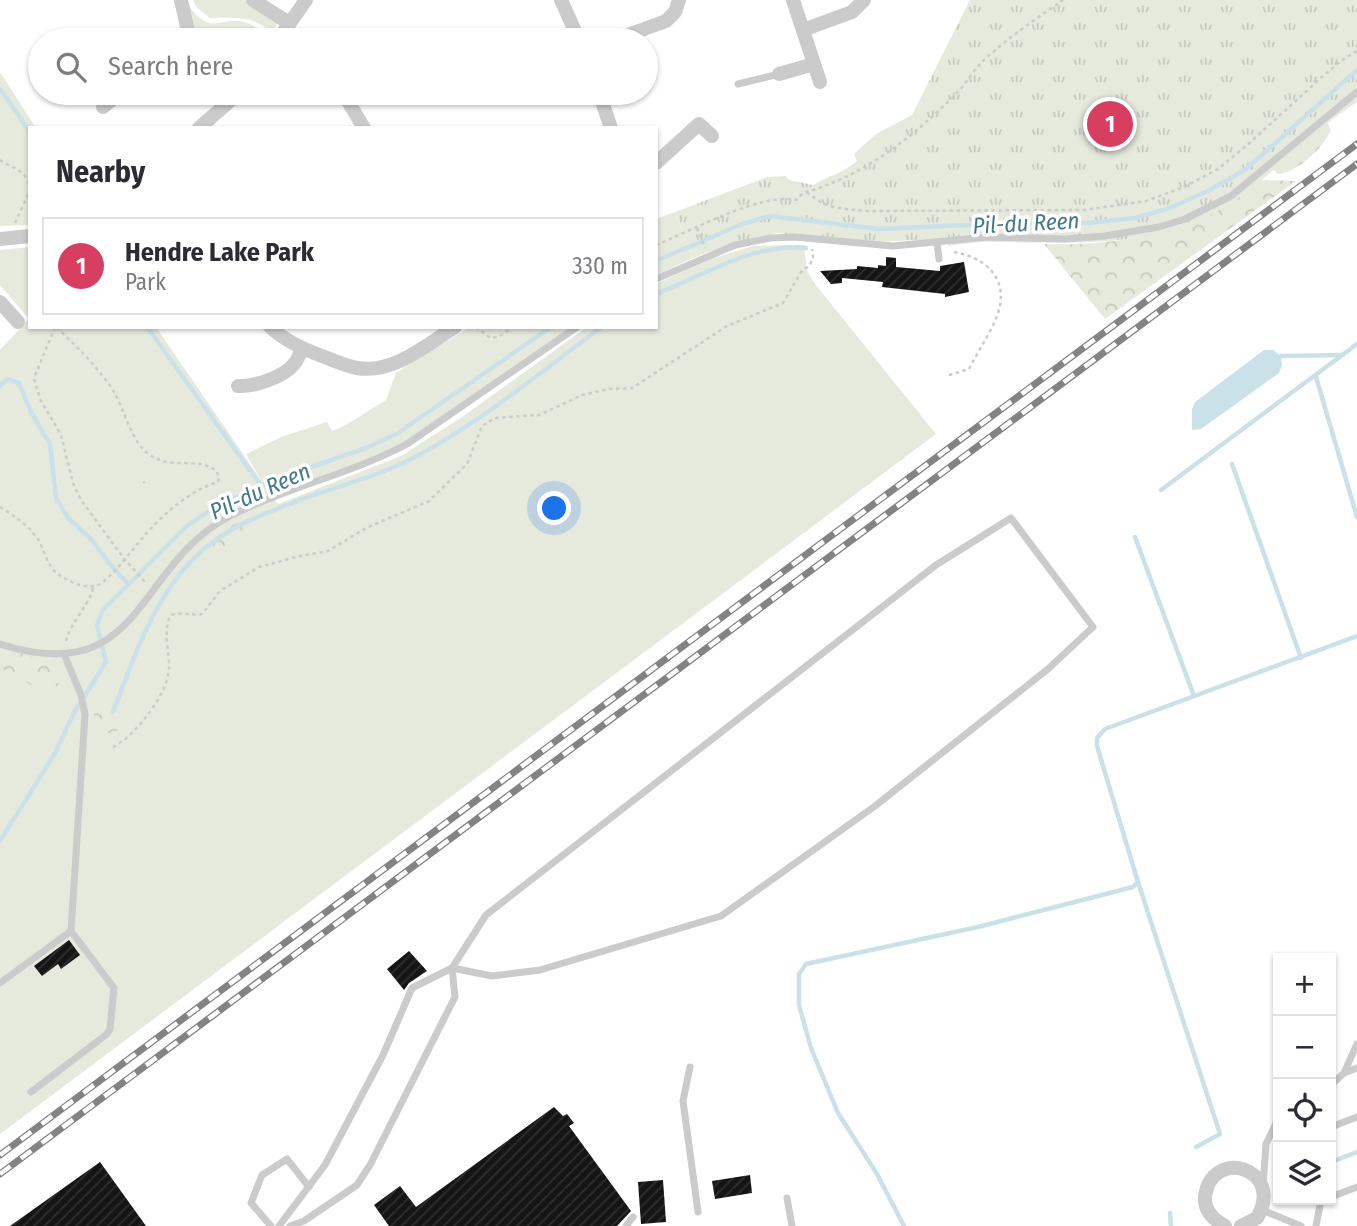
<!DOCTYPE html>
<meta charset="utf-8">
<style>
:root{--surface:#fff;--page:#f2f2f3;--text:#2b2b33;--muted:#7c7c81;--line:#e1e1e2;--accent:#d73e60}
body{margin:0;font-family:"Fira Sans Condensed",sans-serif;background:var(--page);color:var(--text)}
.controls{position:absolute;right:21px;bottom:21px;display:grid;overflow:hidden;border-radius:0px;box-shadow:0 2px 5px #0004}
.controls button{width:63px;height:63px;display:grid;place-items:center;padding:0;border:0;border-bottom:2px solid var(--line);background:var(--surface);color:var(--text);font:35px sans-serif}
.you{position:absolute;left:555px;top:509px;width:24px;height:24px;margin:-18px;border:5px solid #fff;border-radius:50%;background:#1a73e8;box-shadow:0 0 0 10px #1a73e833}
.badge{display:grid;place-items:center;width:46px;height:46px;border-radius:50%;background:var(--accent);color:#fff;font-size:23px;font-weight:700}
.pin{position:absolute;translate:-50% -50%;border:4px solid #fff;box-shadow:0 2px 7px #0006}
.list{margin:0;padding:0;list-style:none}
h2{display:flex;justify-content:space-between;align-items:center;height:91px;margin:0;padding:0 28px;font-size:30px}
h2 small{font-size:23px;font-weight:400;color:var(--muted)}
.list li{display:grid;grid-template-columns:46px 1fr auto;gap:21px;align-items:center;box-sizing:border-box;height:98px;margin:0 14px 14px;padding:0 14px;border:2px solid var(--line);border-radius:0px}
.list b{display:block;font-size:26px;white-space:nowrap}
.list p{margin:0;font-size:23px;white-space:nowrap;color:var(--muted)}
.list em{font-size:23px;font-style:normal;color:var(--muted)}
.icon{flex:none;width:38px;height:38px;fill:none;stroke:currentColor;stroke-width:2;stroke-linecap:round;stroke-linejoin:round}
.map{position:relative;flex:none;width:1357px;height:1226px;overflow:hidden}
.search{position:absolute;background:var(--surface);box-shadow:0 2px 5px #0004;left:28px;top:28px;width:630px;height:77px;display:flex;align-items:center;gap:18px;box-sizing:border-box;padding:0 24px;border-radius:38px;color:var(--muted);font-size:26px}
.panel{position:absolute;background:var(--surface);box-shadow:0 2px 5px #0004;left:28px;top:126px;width:630px;height:203px;border-radius:0px}
.map>svg:first-child{display:block}
.grass{fill:#e6eadd}
.forest{fill:url(#forest-crowns)}
.park{fill:url(#park-tufts)}
.water{fill:#cae1e9}
.lines{fill:none;stroke-linecap:round;stroke-linejoin:round}
.stream{stroke:#cae1e9;stroke-width:4.5}
.building{fill:url(#building-hatch)}
.path{stroke:#cbcbcb;stroke-width:2.5;stroke-dasharray:3.5 3.5;stroke-linecap:butt}
.service{stroke:#cbcbcb;stroke-width:7}
.minor{stroke:#cbcbcb;stroke-width:14}
.rail-casing{stroke:#838383;stroke-width:7}
.rail{stroke:#fff;stroke-width:4.5;stroke-dasharray:13;stroke-linecap:butt}
.labels{text-anchor:middle;stroke-width:7;stroke-linejoin:round;paint-order:stroke}
.water-label{font-size:23px;font-style:italic;fill:#437889;stroke:#fff}
</style>
<div class="map">
<svg width="1357" height="1226" viewBox="0 0 1357 1226">
<defs>
<pattern id="forest-crowns" width="20" height="18" patternUnits="userSpaceOnUse" patternTransform="scale(1.75)"><rect width="20" height="18" fill="#e6eadd"/><path d="M2 6a3 3 0 1 1 6 0M12 15a3 3 0 1 1 6 0" fill="none" stroke="#c6c9be"/></pattern>
<pattern id="park-tufts" width="24" height="20" patternUnits="userSpaceOnUse" patternTransform="scale(1.75)"><rect width="24" height="20" fill="#e6eadd"/><path d="M3 7l-1-3M5 7V3M7 7l1-3M15 17l-1-3M17 17v-4M19 17l1-3" fill="none" stroke="#c6c9be"/></pattern>
<pattern id="building-hatch" width="6" height="6" patternUnits="userSpaceOnUse" patternTransform="scale(1.75)"><rect width="6" height="6" fill="#151515"/><path d="M-1 1l2-2M0 6l6-6M5 7l2-2" fill="none" stroke="#2f2f2f"/></pattern>
</defs>
<rect width="100%" height="100%" fill="#fff"/>
<g class="grass">
<path d="M193 0H243L250 2 279 21 272 32C251 15 236 18 210 18L197 8Z"/>
<path d="M187 3C213 41 221 12 250 24 257 27 263 33 269 36L266 40H198L191 27Z"/>
<path d="M0 72 36 128H30V225L0 226Z"/>
<path d="M675 212 693 258 656 275V219Z"/>
<path d="M804 245 807 270 815 284 936 434 0 1134V350L29 319 0 285V250L30 247V327H156L261 480 246 454 281 437 327 422 332 431 344 426 386 400 396 373 470 327H573L422 432 386 452 271 495 278 504 401 456 462 417 587 327H656V284L660 282 711 259 753 246Z"/>
</g>
<g class="forest">
<path d="M1327 122 1331 130C1324 147 1296 174 1277 174L1273 168Z"/>
<path d="M1261 180 1296 181 1105 319 1044 244C1101 246 1165 238 1217 211 1233 203 1247 190 1261 180Z"/>
<circle cx="145" cy="491" r="10"/>
<path d="M245 516 252 518 256 523V528C243 541 220 570 201 553L200 544 203 538Z"/>
<path d="M0 646C22 654 43 655 59 674L58 686H33L0 668Z"/>
<path d="M108 705H118C124 715 123 721 117 731L98 736 93 730 94 713Z"/>
</g>
<path class="park" d="M970 0H1357V102C1308 133 1270 181 1219 210 1152 250 1070 242 995 242 980 241 963 244 948 246L947 239 871 242 777 233 729 244 693 258 675 212 767 177 786 176 789 180 813 185C827 176 844 173 857 161L854 154 876 134 912 115Z"/>
<path class="water" d="M1264 350H1273L1281 356 1282 365 1279 373 1201 429 1192 430V409L1195 402Z"/>
<g class="lines">
<g class="stream">
<path d="M0 89 30 132"/>
<path d="M656 261 742 224 770 216 879 229 1010 223H1089L1135 218 1167 209 1206 192 1245 170 1357 70"/>
<path d="M656 294C705 275 752 243 806 248"/>
<path d="M147 327 262 487"/>
<path d="M1281 356 1343 355"/>
<path d="M1316 377 1357 517"/>
<path d="M0 386 7 379 19 383 31 412 50 444 56 498 68 518 92 540 108 562 128 584"/>
<path d="M1232 464 1301 658"/>
<path d="M1161 490 1357 344"/>
<path d="M1135 537 1194 696"/>
<path d="M113 712C138 647 161 574 223 535 248 519 277 509 305 498 343 485 384 474 419 455 485 419 542 371 602 327"/>
<path d="M0 841 54 755 74 713 106 662 97 625 103 610 187 526 218 505 291 474 366 448 398 433 551 327"/>
<path d="M1138 882 1220 1134 1196 1147"/>
<path d="M1331 1162 1357 1152"/>
<path d="M1170 1213 1171 1226"/>
<path d="M904 1226 877 1174 838 1113 811 1048 799 1005V974L806 964 978 927 1133 887 1138 882 1097 746V738L1105 729 1357 636"/>
</g>
</g>
<g class="building">
<path d="M886 257 896 258V267L940 271V266L964 262 969 292 945 297V294L882 287 883 282 842 278V283L831 284 820 271 857 269V266L878 268V265L886 266Z"/>
<path d="M69 940 80 955 61 969 58 964 42 976 34 966Z"/>
<path d="M409 951 427 971 409 983 404 990 387 969Z"/>
<path d="M554 1107 563 1116 567 1114 574 1123 569 1126 631 1211 617 1226H389L374 1205 400 1186 416 1207Z"/>
<path d="M100 1162 146 1226H10Z"/>
<path d="M750 1175 752 1193 715 1199 712 1181Z"/>
<path d="M663 1180 666 1222 641 1224 638 1182Z"/>
</g>
<g class="lines">
<g class="path">
<path d="M0 160C12 168 28 171 30 188"/>
<path d="M807 192C825 209 843 209 867 211L1085 210 1146 201 1184 187 1218 169 1246 146 1323 76 1341 61 1357 51"/>
<path d="M15 223 30 190"/>
<path d="M697 228 705 248"/>
<path d="M656 245C691 231 762 192 796 200L803 193C866 175 913 137 959 91 967 82 973 71 982 62 1006 39 1036 19 1063 0"/>
<path d="M55 327 34 378 40 399 61 435 73 483 81 500 125 560 147 584"/>
<path d="M476 327 490 338 498 337 514 327"/>
<path d="M949 375 969 369C978 351 990 334 997 316 1011 279 985 256 952 252"/>
<path d="M0 507C14 516 27 524 37 538 44 548 47 567 58 574 68 581 85 590 98 585 111 579 135 546 145 535 164 513 191 490 218 482L219 477 216 470C211 468 206 465 201 464 186 462 171 465 157 459 128 446 127 407 108 383 93 362 75 345 56 327"/>
<path d="M66 641C70 622 93 601 93 586"/>
<path d="M113 747C135 737 168 693 169 669 170 652 162 630 171 615 182 611 191 616 202 614L220 591 259 567 300 556 328 551 366 528 429 501 467 464 482 426 495 418 539 415 582 395 608 389 632 388 727 326 783 303 801 272 810 265 813 257 812 249"/>
</g>
<g class="service">
<path d="M478 40 485 37"/>
<path d="M738 84 779 74"/>
<path d="M937 242 939 259"/>
<path d="M656 279 735 245 770 238 794 237 893 246 987 237 1065 239 1105 236 1159 227 1185 219 1231 196 1357 92"/>
<path d="M1011 518 1093 627 1048 669 875 806 721 916 540 970 492 976 452 968 486 915 936 565Z"/>
<path d="M0 644C144 690 134 566 230 516 287 487 351 474 407 444L577 327"/>
<path d="M0 983 71 931"/>
<path d="M690 1067 683 1101 698 1212"/>
<path d="M1344 1073 1357 1044"/>
<path d="M1331 1085 1344 1073 1357 1068"/>
<path d="M31 1092 107 1034 110 1029 114 988 71 931 85 714 81 695 64 654"/>
<path d="M1331 1127 1357 1117"/>
<path d="M1263 1186 1266 1144 1278 1119"/>
<path d="M1331 1197 1357 1187"/>
<path d="M787 1198 792 1226"/>
<path d="M1262 1210 1301 1226"/>
<path d="M271 1226 251 1203 262 1175 287 1159 309 1187"/>
<path d="M279 1226 325 1165 383 1055 412 988 452 968 455 997 370 1165 357 1185 304 1221 290 1226"/>
<path d="M626 1226 633 1217"/>
<path d="M1316 1226 1321 1200"/>
</g>
<g class="minor">
<path d="M181 0 190 40"/>
<path d="M253 0 289 23"/>
<path d="M561 0 579 40"/>
<path d="M793 0 820 82"/>
<path d="M803 30 852 12 864 0"/>
<path d="M418 39 419 40"/>
<path d="M278 40 306 0"/>
<path d="M614 40 666 21 675 12 679 0"/>
<path d="M779 74 814 64"/>
<path d="M343 93 364 128"/>
<path d="M599 93 611 128"/>
<path d="M348 101 362 93"/>
<path d="M103 107 120 93"/>
<path d="M199 128 239 93"/>
<path d="M656 163 699 124 712 136"/>
<path d="M0 239 30 236"/>
<path d="M0 302 18 322"/>
<path d="M270 327C285 341 303 349 322 356 333 360 345 366 357 368 394 374 426 345 455 327"/>
<path d="M238 386C254 387 284 377 294 364 298 360 300 353 302 348"/>
<path d="M1225 1226C1214 1220 1204 1211 1205 1197 1211 1146 1286 1168 1257 1218L1241 1226"/>
</g>
<defs>
<g id="rail">
<path d="M0 1155 1357 144"/>
<path d="M0 1174 1357 164"/>
</g>
</defs>
<use href="#rail" class="rail-casing"/>
<use href="#rail" class="rail"/>
</g>
<g class="labels">
<g class="water-label">
<text transform="translate(1026 223) rotate(-3)" y="8">Pil-du Reen</text>
<text transform="translate(260 491) rotate(-24)" y="8">Pil-du Reen</text>
</g>
</g>
</svg>
<div class="controls">
<button>+</button>
<button>−</button>
<button><svg class="icon" aria-label="locate" viewBox="0 0 24 24"><circle cx="12" cy="12" r="6"/><path d="M12 2v4M12 18v4M2 12h4M18 12h4"/></svg></button>
<button><svg class="icon" aria-label="layers" viewBox="0 0 24 24"><path d="M12 4l9 5-9 5-9-5zM3 14l9 5 9-5"/></svg></button>
</div>
<div class="you"></div>
<div class="pin badge" style="left:1110px;top:124px">1</div>
<div class="search"><svg class="icon" aria-label="search" viewBox="0 0 24 24"><circle cx="10" cy="10" r="6"/><path d="M15 15l6 6"/></svg>Search here</div>
<section class="panel">
<h2>Nearby<small></small></h2>
<ul class="list">
<li><span class="badge">1</span><div><b>Hendre Lake Park</b><p>Park</p></div><em>330 m</em></li>
</ul>
</section>
</div>
